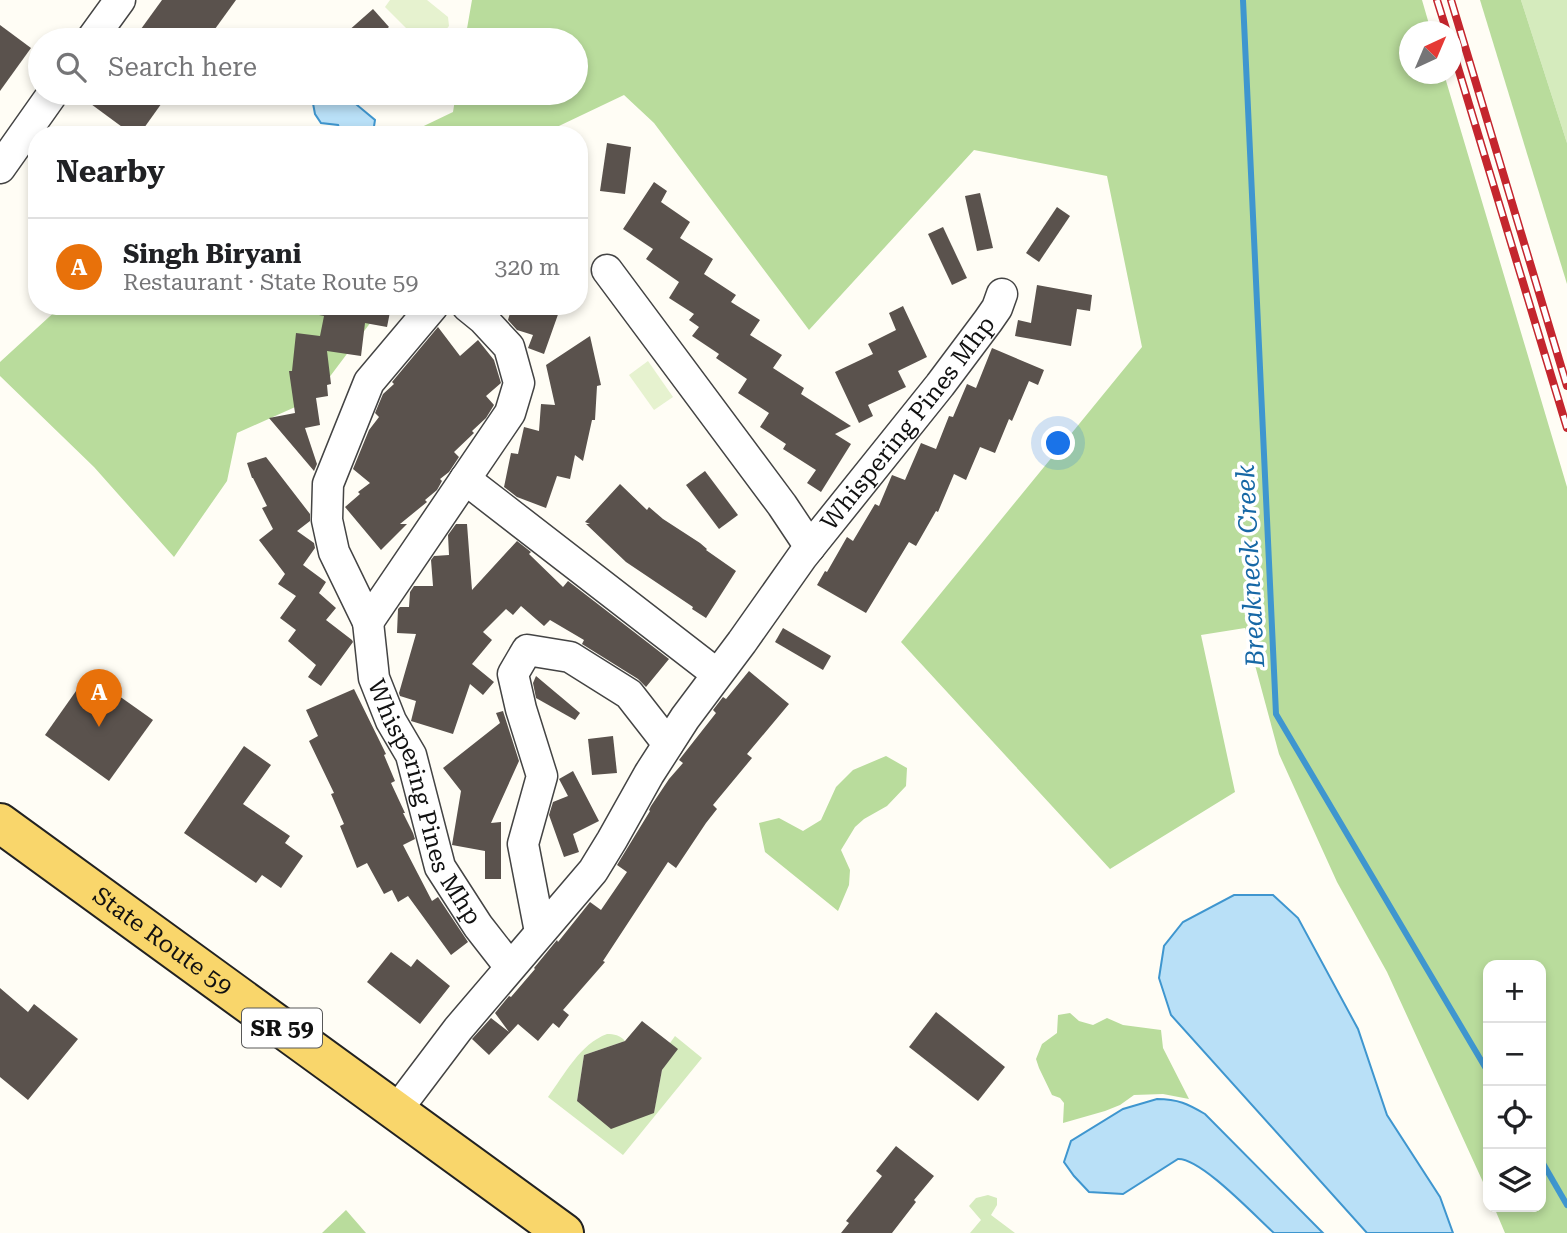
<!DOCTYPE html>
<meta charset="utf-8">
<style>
:root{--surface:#fff;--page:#f2f2f2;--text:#202124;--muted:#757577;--line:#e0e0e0;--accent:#c4262e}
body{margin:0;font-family:"Roboto Serif",serif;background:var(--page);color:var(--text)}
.controls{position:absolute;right:21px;bottom:21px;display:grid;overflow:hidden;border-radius:14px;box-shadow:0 4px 10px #0003}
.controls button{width:63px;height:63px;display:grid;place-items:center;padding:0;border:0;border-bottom:2px solid var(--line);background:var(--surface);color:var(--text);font:35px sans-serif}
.compass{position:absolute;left:1399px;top:21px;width:63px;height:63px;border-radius:50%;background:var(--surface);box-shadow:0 4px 10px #0003;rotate:44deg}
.you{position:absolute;left:1059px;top:444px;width:24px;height:24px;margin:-18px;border:5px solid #fff;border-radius:50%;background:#1a73e8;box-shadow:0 0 0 10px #1a73e833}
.badge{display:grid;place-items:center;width:46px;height:46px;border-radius:50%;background:var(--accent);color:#fff;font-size:23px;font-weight:700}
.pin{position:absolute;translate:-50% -58px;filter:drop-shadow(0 2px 4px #0008)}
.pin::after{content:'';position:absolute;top:37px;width:24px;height:21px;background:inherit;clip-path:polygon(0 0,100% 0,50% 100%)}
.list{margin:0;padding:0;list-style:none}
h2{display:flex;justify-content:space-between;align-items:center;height:91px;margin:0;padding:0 28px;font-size:30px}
h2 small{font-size:23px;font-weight:400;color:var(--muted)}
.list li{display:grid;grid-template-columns:46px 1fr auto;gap:21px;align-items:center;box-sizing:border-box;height:98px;padding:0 28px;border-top:2px solid var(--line)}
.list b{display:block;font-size:26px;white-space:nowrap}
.list p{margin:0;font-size:23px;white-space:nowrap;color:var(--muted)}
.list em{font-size:23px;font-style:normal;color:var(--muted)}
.icon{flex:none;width:38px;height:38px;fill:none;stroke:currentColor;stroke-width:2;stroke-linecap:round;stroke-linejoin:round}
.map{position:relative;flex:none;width:1567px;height:1233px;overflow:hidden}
.search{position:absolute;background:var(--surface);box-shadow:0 4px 10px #0003;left:28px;top:28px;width:560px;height:77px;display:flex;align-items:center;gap:18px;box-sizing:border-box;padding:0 24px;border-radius:38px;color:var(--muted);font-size:26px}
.panel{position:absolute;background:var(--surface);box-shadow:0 4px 10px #0003;left:28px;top:126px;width:560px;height:189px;border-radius:28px}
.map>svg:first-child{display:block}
.green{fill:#d5ebbd}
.forest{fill:#b9dc9c}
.pitch{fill:#e6f2cf}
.water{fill:#b9e0f7;stroke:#3f96cf;stroke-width:2}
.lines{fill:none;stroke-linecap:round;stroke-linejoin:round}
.stream{stroke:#3f96cf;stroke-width:6}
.building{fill:#5a524d}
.minor-casing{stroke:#444;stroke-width:33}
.major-casing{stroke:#222;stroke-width:42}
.minor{stroke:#fff;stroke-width:30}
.major{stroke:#f9d66b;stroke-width:38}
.rail-casing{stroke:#c4262e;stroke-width:8}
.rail{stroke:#fff;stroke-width:5;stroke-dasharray:16;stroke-linecap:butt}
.labels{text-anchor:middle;stroke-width:7;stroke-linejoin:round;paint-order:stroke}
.shield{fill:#fff;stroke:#585858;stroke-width:2}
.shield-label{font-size:23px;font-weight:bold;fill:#111}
.street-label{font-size:24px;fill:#111;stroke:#fff}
.water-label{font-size:26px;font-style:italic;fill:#1768a6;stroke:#fff}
</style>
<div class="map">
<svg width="1567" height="1233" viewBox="0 0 1567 1233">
<rect width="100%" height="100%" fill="#fffdf5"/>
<g class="green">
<path d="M1521 0H1567V143Z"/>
<path d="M607 1034C614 1034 620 1035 625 1041L584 1055 577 1101 654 1112 662 1070 677 1049 670 1043 675 1036 702 1058 623 1155 548 1097C565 1074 580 1044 607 1034Z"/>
<path d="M988 1195 997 1198V1205L991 1215 1015 1233H970L981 1220 969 1206 976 1198Z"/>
</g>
<g class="forest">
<path d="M472 0H1422L1431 31 1410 32V74H1444L1567 487V1233H1505L1494 1207H1541V965H1488V1193L1387 972 1337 882 1279 754 1245 628 1201 635 1235 792 1110 869 901 642 1142 347 1107 176 974 150 809 330 654 123 624 95 540 135H405L453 112 456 93H576V40H465Z"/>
<path d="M1480 0H1521L1567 143V284Z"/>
<path d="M61 306H383L313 399 237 433 227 481 174 557 94 467 0 376V362Z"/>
<path d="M886 756 907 768 906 786 887 806 864 819 855 827 841 850 850 870 849 885 838 911 765 852 759 823 779 818 803 831 821 820 836 787 853 770Z"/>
<path d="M1070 1013 1079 1021 1093 1025 1107 1018 1123 1025 1161 1030 1163 1048 1189 1099 1163 1094 1134 1095 1120 1105 1105 1111 1063 1123 1064 1103 1060 1098 1052 1095 1039 1068 1036 1059 1042 1044 1057 1033 1058 1015Z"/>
<path d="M346 1210 366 1233H322Z"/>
</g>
<g class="pitch">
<path d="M390 0H427L448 17 449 26 437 40H418L385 7Z"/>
<path d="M648 361 673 397 654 410 629 375Z"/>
</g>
<g class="water">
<path d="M311 93H348L351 100 375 120 373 133 369 135H345L341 133 338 125 321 123 315 114Z"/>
<path d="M1234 895H1273L1298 918 1358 1029 1387 1115 1440 1197 1453 1233H1367L1171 1015 1159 978 1164 946 1183 922Z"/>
<path d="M1157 1099C1178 1099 1188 1104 1205 1114L1323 1233H1274C1255 1216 1201 1158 1178 1159L1123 1194 1089 1192 1074 1176 1064 1162 1071 1141 1123 1109Z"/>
</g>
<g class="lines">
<g class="stream">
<path d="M1243 0 1276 714 1488 1072"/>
<path d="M1541 1160 1567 1205"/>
</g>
</g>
<g class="building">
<path d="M162 0H236L207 40H133Z"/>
<path d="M373 9 389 27 374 40H338Z"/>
<path d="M0 25 31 48 0 91Z"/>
<path d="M76 93H169L139 135H133Z"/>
<path d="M607 143 631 147 625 194 600 191Z"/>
<path d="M654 182 667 191 661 202 690 222 680 238 713 259 704 274 736 295 731 302 760 320 750 335 782 355 773 368 804 388 801 394 851 426 835 434 851 444 821 492 807 483 816 470 783 449 786 444 760 427 769 413 738 393 747 379 716 358 719 354 692 336 699 327 689 320 694 314 669 298 679 282 646 259 653 249 623 229Z"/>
<path d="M980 193 993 248 977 251 965 196Z"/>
<path d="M1057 207 1070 216 1039 262 1026 253Z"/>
<path d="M943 227 967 278 952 285 928 234Z"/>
<path d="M1037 285 1092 295 1090 311 1077 309 1071 346 1015 336 1018 320 1031 323Z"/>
<path d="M320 306H367V308L390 312 387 327 365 323 361 356 327 351 331 384 327 385 328 396 316 398 320 425 305 428 317 464 314 471 269 418 295 413 289 371H292L296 333 320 336 324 316 319 315Z"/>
<path d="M512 306H561L544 354 528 348 533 335 517 330 508 320Z"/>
<path d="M903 306 927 357 898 371 906 387 868 405 873 416 859 423 835 372 873 354 868 344 896 330 889 313Z"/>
<path d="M438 327 460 356 478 340 494 360 501 383 486 396 494 405 486 418 472 431 474 433 454 452 459 457 449 472 440 479 442 481 437 490 425 500 427 502 400 524H407L381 550 345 507 360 494 358 492 370 483 353 469 369 430 379 417 375 413 383 394 394 384 392 382Z"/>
<path d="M590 336 601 385 597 386 595 420H592L583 461 575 455 570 479 557 476 546 508 517 497 504 487 511 453 518 454 524 427 539 431 541 404 555 405 546 365Z"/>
<path d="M992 348 1044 370 1038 385 1029 381 1012 421 1009 419 995 453 980 447 966 480 954 474 938 512 936 511 916 546 909 542 866 613 817 585 825 571 827 572 847 537 853 541 875 504 879 506 892 475 905 480 921 443 936 449 949 416 953 417 967 384 976 388Z"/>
<path d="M266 457 310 514V521L297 531 314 543 315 548 303 565 326 582 319 593 336 608 326 620 352 640 353 642 321 686 308 677 316 665 288 641 296 630 280 618 296 596 278 584 285 574 259 540 273 529 262 508 267 506 253 478H252L247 463Z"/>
<path d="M705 471 738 515 719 529 686 485Z"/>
<path d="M620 484 647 510 649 507 663 519 700 543 707 549 706 550 736 571 706 618 692 609 693 607 626 562 586 524H590L585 522Z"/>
<path d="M456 524H467L472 590 517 541 531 552 529 554 563 587 568 581 669 659 646 687 638 679 582 644 584 640 550 620 544 626 521 606 513 615 506 609 483 632 492 640 472 664 494 682 483 695 470 684 453 734 411 721 416 701 400 696 399 693 416 634 397 633 398 609 400 607H409L410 592 414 586H433L431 560 434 556 449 555 448 535Z"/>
<path d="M783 628 831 656 823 670 775 642Z"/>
<path d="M749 671 789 704 747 754 752 758 713 805 717 809 706 823 676 868 668 862 603 961 605 962 563 1010 569 1015 559 1028 553 1023 538 1041 518 1024 489 1055 472 1039 491 1018 509 1032 495 1013 509 996 511 997 535 969 534 968 557 940 558 942 590 902 601 910 627 872 617 865 650 811 649 810 651 806 669 779 683 763 679 760 716 713 713 710 723 697 726 699Z"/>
<path d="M88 674 153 720 109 781 45 735Z"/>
<path d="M536 676 580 713 575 720 536 698 533 683Z"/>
<path d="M354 689 386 754 384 755 395 781 391 783 405 813H403L413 833 415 839 403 845 432 901 438 897 468 942 451 955 408 896 398 902 392 890 384 894 367 863 357 868 340 826 344 824 331 794 334 793 309 741 318 736 306 710Z"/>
<path d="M503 711 519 761 491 823 501 822V879H485V851L452 845 461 791 443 768 500 723 496 713Z"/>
<path d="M613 736 617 773 592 775 588 739Z"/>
<path d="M244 746 271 765 243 804 290 836 285 843 303 856 281 888 262 875 256 883 184 833Z"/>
<path d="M573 771 599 821 573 834 579 852 564 857 549 815 553 802 568 796 559 779Z"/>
<path d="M391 952 411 967 417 959 450 986 420 1024 367 982Z"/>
<path d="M0 988 28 1012 34 1004 78 1039 28 1100 0 1077Z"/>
<path d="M936 1012 1005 1067 978 1101 909 1047Z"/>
<path d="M642 1021 678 1049 662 1070 654 1113 611 1129 577 1101 584 1055 625 1041Z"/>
<path d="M896 1146 934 1176 914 1200 916 1202 892 1233H841L849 1223 846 1221 882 1176 876 1171Z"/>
</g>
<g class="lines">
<defs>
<g id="minor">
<path d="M91 40 120 0"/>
<path d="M0 168 53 93"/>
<path d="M607 270 782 505 810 547"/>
<path d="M433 306 369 382 328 484 327 520 334 552 368 622 510 413 519 383 509 347 483 319 467 306"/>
<path d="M465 479 717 674"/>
<path id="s1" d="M368 622 374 678 391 721 411 755 440 867 478 926 510 967"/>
<path d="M540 932 523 844 542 776 521 709 513 674 527 650 570 657 629 694 668 744"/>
<path id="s2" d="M396 1111 458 1029 593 871 612 840 649 774 685 718 742 642 802 557 940 385 988 321 997 308 1002 294"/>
</g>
<g id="major">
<path id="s3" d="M0 823 564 1233"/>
</g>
</defs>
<use href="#minor" class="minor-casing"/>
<use href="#major" class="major-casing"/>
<use href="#minor" class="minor"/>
<use href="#major" class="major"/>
<defs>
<g id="rail">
<path d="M1437 0 1447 32"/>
<path d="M1451 0 1567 386"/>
<path d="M1452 48 1567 428"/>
</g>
</defs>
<use href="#rail" class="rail-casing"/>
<use href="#rail" class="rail"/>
</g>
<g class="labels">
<rect class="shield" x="242" y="1008.5" width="80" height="39" rx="5"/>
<g class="shield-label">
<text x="282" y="1036">SR 59</text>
</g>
<g class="street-label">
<text dy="8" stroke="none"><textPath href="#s2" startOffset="859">Whispering Pines Mhp</textPath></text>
<text dy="8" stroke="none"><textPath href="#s1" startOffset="191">Whispering Pines Mhp</textPath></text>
<text dy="8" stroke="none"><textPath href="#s3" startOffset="201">State Route 59</textPath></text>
</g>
<g class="water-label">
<text transform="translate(1250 566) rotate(-93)" y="9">Breakneck Creek</text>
</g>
</g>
</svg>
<div class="controls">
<button>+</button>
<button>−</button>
<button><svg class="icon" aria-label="locate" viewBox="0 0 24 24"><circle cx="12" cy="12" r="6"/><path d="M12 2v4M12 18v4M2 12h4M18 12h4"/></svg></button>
<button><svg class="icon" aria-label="layers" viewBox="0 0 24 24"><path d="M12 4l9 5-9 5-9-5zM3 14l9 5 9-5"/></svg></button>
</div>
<svg class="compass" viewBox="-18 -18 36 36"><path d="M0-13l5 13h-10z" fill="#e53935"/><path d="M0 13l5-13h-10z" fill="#757577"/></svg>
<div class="you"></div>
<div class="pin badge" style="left:99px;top:727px;background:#e8710a">A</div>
<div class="search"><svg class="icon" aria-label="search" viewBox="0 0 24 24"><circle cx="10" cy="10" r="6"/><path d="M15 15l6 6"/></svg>Search here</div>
<section class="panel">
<h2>Nearby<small></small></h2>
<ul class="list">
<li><span class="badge" style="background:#e8710a">A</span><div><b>Singh Biryani</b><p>Restaurant · State Route 59</p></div><em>320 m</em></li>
</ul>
</section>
</div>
